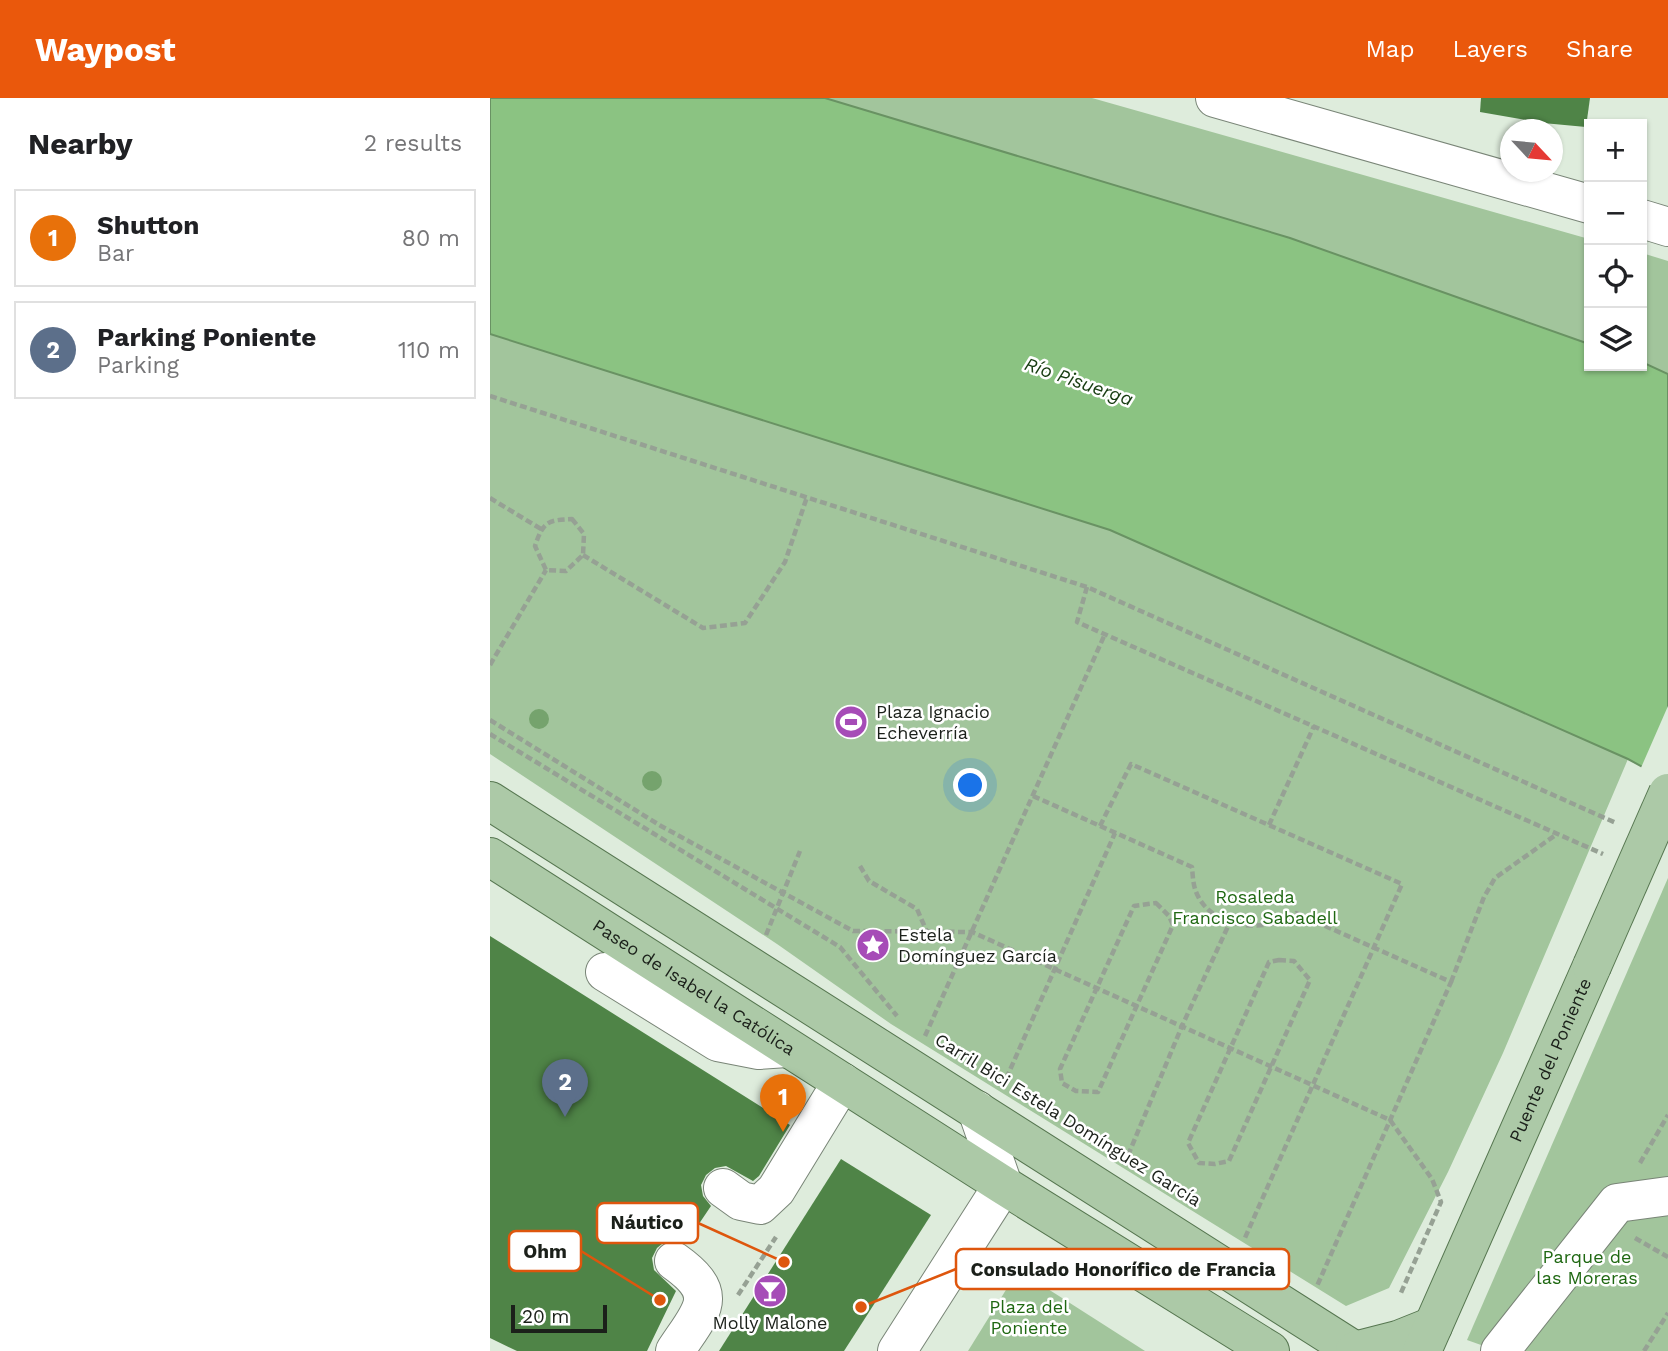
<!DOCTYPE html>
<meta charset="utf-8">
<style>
:root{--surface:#fff;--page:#f2f2f2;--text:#202124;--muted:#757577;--line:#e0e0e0;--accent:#ea580c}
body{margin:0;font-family:"Work Sans",sans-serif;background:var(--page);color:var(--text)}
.controls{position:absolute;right:21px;top:21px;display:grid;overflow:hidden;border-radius:0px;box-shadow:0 2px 5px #0004}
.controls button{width:63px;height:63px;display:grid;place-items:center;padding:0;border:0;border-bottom:2px solid var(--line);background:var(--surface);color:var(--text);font:35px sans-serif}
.compass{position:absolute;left:1010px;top:21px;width:63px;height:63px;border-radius:50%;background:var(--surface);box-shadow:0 2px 5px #0004;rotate:116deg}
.scale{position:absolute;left:21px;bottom:18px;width:96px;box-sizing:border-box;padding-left:7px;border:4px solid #1b201a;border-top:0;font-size:19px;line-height:24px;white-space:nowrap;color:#1b201a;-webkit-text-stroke:5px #fff;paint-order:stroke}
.you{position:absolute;left:481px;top:688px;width:24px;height:24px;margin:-18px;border:5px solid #fff;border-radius:50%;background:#1a73e8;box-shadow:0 0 0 10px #1a73e833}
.badge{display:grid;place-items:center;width:46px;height:46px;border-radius:50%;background:var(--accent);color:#fff;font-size:23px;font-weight:700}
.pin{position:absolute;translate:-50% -58px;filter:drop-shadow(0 2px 4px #0008)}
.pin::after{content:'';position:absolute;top:37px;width:24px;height:21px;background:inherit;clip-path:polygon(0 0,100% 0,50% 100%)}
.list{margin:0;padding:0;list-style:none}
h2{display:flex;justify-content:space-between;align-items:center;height:91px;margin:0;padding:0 28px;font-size:30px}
h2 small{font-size:23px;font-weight:400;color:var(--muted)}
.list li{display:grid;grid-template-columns:46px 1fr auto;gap:21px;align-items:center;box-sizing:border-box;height:98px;margin:0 14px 14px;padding:0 14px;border:2px solid var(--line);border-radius:0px}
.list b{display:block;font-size:26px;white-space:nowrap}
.list p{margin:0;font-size:23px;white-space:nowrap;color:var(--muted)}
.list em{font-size:23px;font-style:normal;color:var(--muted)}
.icon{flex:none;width:38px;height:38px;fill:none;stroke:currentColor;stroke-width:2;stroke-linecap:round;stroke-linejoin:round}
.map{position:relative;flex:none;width:1178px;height:1253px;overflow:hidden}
header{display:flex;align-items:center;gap:42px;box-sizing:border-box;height:98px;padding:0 35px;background:var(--accent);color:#fff}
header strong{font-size:33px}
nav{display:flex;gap:38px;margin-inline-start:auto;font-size:24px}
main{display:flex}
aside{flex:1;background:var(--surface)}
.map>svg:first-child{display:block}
.green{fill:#a2c59c}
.water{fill:#8bc382;stroke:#699263;stroke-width:2}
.pier{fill:#deecdc}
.building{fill:#4f8447}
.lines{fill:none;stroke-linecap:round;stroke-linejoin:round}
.minor-casing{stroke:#798577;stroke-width:40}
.major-casing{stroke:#567650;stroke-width:40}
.path{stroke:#96a194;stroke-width:4.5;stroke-dasharray:7 3.5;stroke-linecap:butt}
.minor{stroke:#fff;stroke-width:38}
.major{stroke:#acc9a7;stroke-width:38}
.major-bridge-casing{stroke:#567650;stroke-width:40;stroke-linecap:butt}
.major-bridge{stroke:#acc9a7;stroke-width:38}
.tree{fill:#75a36d}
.labels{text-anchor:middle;stroke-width:5;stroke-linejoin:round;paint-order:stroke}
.poi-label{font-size:18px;fill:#1b201a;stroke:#fff;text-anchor:start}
.park-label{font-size:18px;fill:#1f6812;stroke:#fff}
.street-label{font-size:18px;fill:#1b201a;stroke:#fff}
.water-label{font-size:19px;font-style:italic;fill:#173c11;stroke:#fff}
.leader{fill:none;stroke:#de560d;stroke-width:2.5}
.callout-dot{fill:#de560d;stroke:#fff;stroke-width:2.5}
.callout{fill:#fff;stroke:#de560d;stroke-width:2.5}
.callout-label{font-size:19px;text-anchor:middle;font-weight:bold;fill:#1b201a}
</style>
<header>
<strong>Waypost</strong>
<nav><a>Map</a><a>Layers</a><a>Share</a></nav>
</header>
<main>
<aside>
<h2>Nearby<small>2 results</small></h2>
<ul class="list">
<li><span class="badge" style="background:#e8710a">1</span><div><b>Shutton</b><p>Bar</p></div><em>80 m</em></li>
<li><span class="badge" style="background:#5c6f8a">2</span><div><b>Parking Poniente</b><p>Parking</p></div><em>110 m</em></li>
</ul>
</aside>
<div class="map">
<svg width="1178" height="1253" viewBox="0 0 1178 1253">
<rect width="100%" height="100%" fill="#deecdc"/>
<g class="green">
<path d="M335 0H602L1099 141V246L800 140Z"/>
<path d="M1152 155 1178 163V276L1152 264Z"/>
<path d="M0 236 620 432 1138 661 1013 955 958 1074 899 1190 856 1208 401 926 287 846 0 656Z"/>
<path d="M1178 780V1253H1008L977 1242Z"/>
<path d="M547 1184 655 1253H478L519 1187Z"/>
</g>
<path class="water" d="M0 0H335L800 140 1099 246V268H1152V264L1178 276V683L1138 661 620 432 0 236Z"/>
<path class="pier" d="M1178 608V687L1150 672Z"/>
<g class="building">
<path d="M991 0H1100L1096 29 1053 25 990 14Z"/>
<path d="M0 838 300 1027 269 1078 263 1083 236 1068 225 1070 216 1077 211 1087 213 1098 221 1108 196 1145 187 1141 177 1142 167 1150 162 1160 164 1172 186 1193 157 1253H27L0 1240Z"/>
<path d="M351 1061 441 1117 381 1211 354 1253H229Z"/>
</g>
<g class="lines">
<defs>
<g id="minor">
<path d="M725 0 1099 106"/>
<path d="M1152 121 1178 129"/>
<path d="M115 874 228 944 269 952 297 950"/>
<path d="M233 1090 251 1103 270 1107 286 1092 352 984"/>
<path d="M184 1163C232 1197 212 1212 185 1253"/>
<path d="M407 1253 513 1087 487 1012"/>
<path d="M1010 1253 1127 1105 1178 1098"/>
</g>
<g id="major">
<path d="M0 703 865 1253"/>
<path id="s1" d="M0 759 513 1087 780 1253"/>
<path d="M865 1253 908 1242 943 1228"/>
<path id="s2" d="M932 1253 1102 868"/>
</g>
</defs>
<use href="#minor" class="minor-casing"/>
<use href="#major" class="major-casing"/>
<g class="path">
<path d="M1052 32 1053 25"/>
<path d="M0 298 597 489 1126 725"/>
<path d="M0 400 51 431"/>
<path d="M82 421 94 436 93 457 76 473 56 472 45 448C53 424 57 422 82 421Z"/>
<path d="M93 457 213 530 255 525 295 464 317 399"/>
<path d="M597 489 587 524 1113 756"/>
<path d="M0 567 56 472"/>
<path d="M0 622 171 728 363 833 482 834 900 1022 942 1081 951 1104 910 1197"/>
<path d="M0 636 350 849 407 918"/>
<path d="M543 698 702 769C703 780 703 790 709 800 727 832 780 835 806 815L961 884 827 1188"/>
<path d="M779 727 824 628"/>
<path d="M610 728 641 666 912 786 754 1142"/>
<path d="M370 768 379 783 427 811 437 834"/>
<path d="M666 805 679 818 683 827 608 994 586 993 572 985 570 971 644 808Z"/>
<path d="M276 837 310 753"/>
<path d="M789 862 804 863 820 882 739 1063 725 1066 709 1065 698 1045 779 864Z"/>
<path d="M961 884 994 799 1005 780 1067 736"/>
<path d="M435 938 615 536"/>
<path d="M512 990 625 735"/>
<path d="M1150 1065 1178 1017"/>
<path d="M634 1067 692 928 740 824"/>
<path d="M1145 1140 1178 1159"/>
<path d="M248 1197 286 1139"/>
<path d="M1154 1253 1178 1215"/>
</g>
<use href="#minor" class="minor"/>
<use href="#major" class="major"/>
<defs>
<path id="major-bridge" d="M1102 868 1178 695"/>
</defs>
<use href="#major-bridge" class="major-bridge-casing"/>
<use href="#major-bridge" class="major-bridge"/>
</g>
<g class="tree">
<circle cx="49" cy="621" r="10"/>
<circle cx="162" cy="683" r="10"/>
</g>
<defs>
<symbol id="stadium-disc" viewBox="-11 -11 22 22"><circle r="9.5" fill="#a64cb7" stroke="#fff"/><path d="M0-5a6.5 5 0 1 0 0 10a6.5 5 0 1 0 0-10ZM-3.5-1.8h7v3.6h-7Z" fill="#fff"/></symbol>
<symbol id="sight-disc" viewBox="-11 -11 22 22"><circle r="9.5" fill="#a64cb7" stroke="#fff"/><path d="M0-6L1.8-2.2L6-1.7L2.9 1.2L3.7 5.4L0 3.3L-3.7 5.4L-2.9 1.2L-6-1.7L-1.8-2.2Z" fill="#fff"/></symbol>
<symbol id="bar-disc" viewBox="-11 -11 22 22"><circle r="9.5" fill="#a64cb7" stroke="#fff"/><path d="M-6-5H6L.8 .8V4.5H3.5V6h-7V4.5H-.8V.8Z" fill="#fff"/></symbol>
</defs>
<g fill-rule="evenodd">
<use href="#stadium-disc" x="342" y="605" width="38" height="38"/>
<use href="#sight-disc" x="364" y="828" width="38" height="38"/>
<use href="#bar-disc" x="261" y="1174" width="38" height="38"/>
</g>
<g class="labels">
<g class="poi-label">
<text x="386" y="620">Plaza Ignacio<tspan x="386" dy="21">Echeverría</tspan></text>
<text x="408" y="843">Estela<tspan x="408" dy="21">Domínguez García</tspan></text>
<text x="280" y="1231" text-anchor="middle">Molly Malone</text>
</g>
<g class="park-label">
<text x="765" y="805">Rosaleda<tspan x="765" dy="21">Francisco Sabadell</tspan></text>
<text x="1097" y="1165">Parque de<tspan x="1097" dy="21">las Moreras</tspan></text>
<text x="539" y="1215">Plaza del<tspan x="539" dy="21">Poniente</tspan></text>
</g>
<g class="street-label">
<text dy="6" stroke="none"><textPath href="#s1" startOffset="242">Paseo de Isabel la Católica</textPath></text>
<text dy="6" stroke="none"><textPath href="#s2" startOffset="318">Puente del Poniente</textPath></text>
<text transform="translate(578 1022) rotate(32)" y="6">Carril Bici Estela Domínguez García</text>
</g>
<g class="water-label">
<text transform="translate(589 283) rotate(19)" y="7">Río Pisuerga</text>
</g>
</g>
<path class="leader" d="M294 1164L208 1125M170 1202L91 1153M371 1209L466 1171"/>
<g class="callout-dot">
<circle cx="294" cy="1164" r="7"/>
<circle cx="170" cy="1202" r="7"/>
<circle cx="371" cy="1209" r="7"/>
</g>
<g class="callout">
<rect x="107" y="1105" width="101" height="40" rx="7"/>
<rect x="19" y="1133" width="72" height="40" rx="7"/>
<rect x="466" y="1151" width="333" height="40" rx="7"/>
</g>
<g class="callout-label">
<text x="157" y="1131">Náutico</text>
<text x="55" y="1160">Ohm</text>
<text x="633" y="1178">Consulado Honorífico de Francia</text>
</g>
</svg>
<div class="controls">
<button>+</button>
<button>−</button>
<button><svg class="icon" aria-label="locate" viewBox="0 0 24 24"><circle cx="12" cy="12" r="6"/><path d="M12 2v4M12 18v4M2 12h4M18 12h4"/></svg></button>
<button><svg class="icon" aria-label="layers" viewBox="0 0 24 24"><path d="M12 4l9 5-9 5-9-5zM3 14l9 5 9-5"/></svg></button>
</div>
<svg class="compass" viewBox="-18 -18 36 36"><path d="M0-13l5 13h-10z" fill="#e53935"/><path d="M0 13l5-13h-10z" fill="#757577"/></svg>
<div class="scale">20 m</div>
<div class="you"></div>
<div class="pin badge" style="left:293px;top:1034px;background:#e8710a">1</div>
<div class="pin badge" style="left:75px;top:1019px;background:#5c6f8a">2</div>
</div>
</main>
